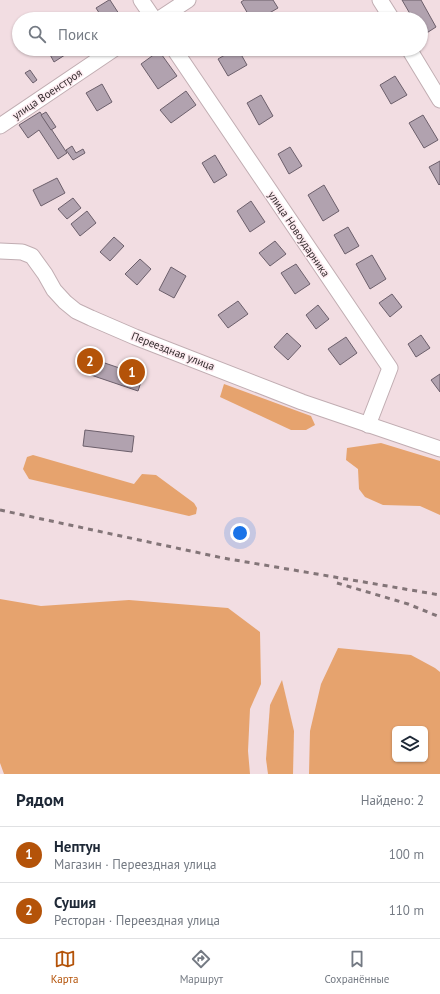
<!DOCTYPE html>
<html lang="ru">
<meta charset="utf-8">
<style>
:root{--surface:#fff;--page:#f2f2f3;--text:#1f2937;--muted:#747a83;--line:#e0e1e3;--accent:#b45309}
body{margin:0;font-family:"PT Sans",sans-serif;background:var(--page);color:var(--text)}
.controls{position:absolute;right:12px;bottom:12px;display:grid;overflow:hidden;border-radius:6px;box-shadow:0 1px 3px #0004}
.controls button{width:36px;height:36px;display:grid;place-items:center;padding:0;border:0;border-bottom:1px solid var(--line);background:var(--surface);color:var(--text);font:20px sans-serif}
.you{position:absolute;left:240px;top:533px;width:14px;height:14px;margin:-10px;border:3px solid #fff;border-radius:50%;background:#1a73e8;box-shadow:0 0 0 6px #1a73e833}
.badge{display:grid;place-items:center;width:26px;height:26px;border-radius:50%;background:var(--accent);color:#fff;font-size:13px;font-weight:700}
.pin{position:absolute;translate:-50% -50%;border:2px solid #fff;box-shadow:0 1px 4px #0006}
.list{margin:0;padding:0;list-style:none}
h2{display:flex;justify-content:space-between;align-items:center;height:52px;margin:0;padding:0 16px;font-size:17px}
h2 small{font-size:13px;font-weight:400;color:var(--muted)}
.list li{display:grid;grid-template-columns:26px 1fr auto;gap:12px;align-items:center;box-sizing:border-box;height:56px;padding:0 16px;border-top:1px solid var(--line)}
.list b{display:block;font-size:15px;white-space:nowrap}
.list p{margin:0;font-size:13px;white-space:nowrap;color:var(--muted)}
.list em{font-size:13px;font-style:normal;color:var(--muted)}
.icon{flex:none;width:22px;height:22px;fill:none;stroke:currentColor;stroke-width:2;stroke-linecap:round;stroke-linejoin:round}
.map{position:relative;flex:none;width:440px;height:774px;overflow:hidden}
.search{position:absolute;background:var(--surface);box-shadow:0 1px 3px #0004;left:12px;right:12px;top:12px;height:44px;display:flex;align-items:center;gap:10px;box-sizing:border-box;padding:0 14px;border-radius:22px;color:var(--muted);font-size:15px}
.sheet{height:164px;background:var(--surface)}
nav{display:flex;justify-content:space-around;align-items:center;box-sizing:border-box;height:56px;border-top:1px solid var(--line);background:var(--surface);font-size:11px;color:var(--muted)}
nav a{display:grid;justify-items:center;gap:2px}
nav .on{color:var(--accent)}
.map>svg:first-child{display:block}
.forest{fill:#e6a36e;fill-rule:evenodd}
.building{fill:#b1a2af;stroke:#6c5f6b}
.lines{fill:none;stroke-linecap:round;stroke-linejoin:round}
.minor-casing{stroke:#c1adb2;stroke-width:17}
.minor{stroke:#fff;stroke-width:15}
.rail{stroke:#837578;stroke-width:3;stroke-dasharray:5 5;stroke-linecap:butt}
.labels{text-anchor:middle;stroke-width:3;stroke-linejoin:round;paint-order:stroke}
.street-label{font-size:11px;fill:#342c2e;stroke:#fdebf0}
</style>
<div class="map">
<svg width="440" height="774" viewBox="0 0 440 774">
<rect width="100%" height="100%" fill="#f2dde2"/>
<g class="forest">
<path d="M224 384 311 416 315 425 306 430H291L220 397Z"/>
<path d="M381 443 440 461V515L420 506 383 505 365 497 359 489 358 469 346 460 347 448Z"/>
<path d="M33 455 134 484 142 474 156 475 194 503 197 508 196 514 189 516 29 479 23 469 27 457Z"/>
<path d="M0 599 41 606 129 600 228 608 260 632 261 684 250 709 248 751 250 774H4L0 763Z"/>
<path d="M338 648 411 655 435 668 440 672V774H309L310 731 321 684ZM395 729H425V759H395Z"/>
<path d="M282 680 294 731 293 774H268L266 759 270 705Z"/>
</g>
<g class="building">
<path d="M109 0H110L121 17 118 19H103L96 8Z"/>
<path d="M244 0H273L278 8 259 19H251L241 2Z"/>
<path d="M402 0H421L436 27 422 36 421 19H413Z"/>
<path d="M363 14 366 19H354Z"/>
<path d="M47 49H65L68 53 54 62Z"/>
<path d="M235 49H238L247 65 228 76 218 59Z"/>
<path d="M364 49H377L368 54Z"/>
<path d="M159 51 177 76 158 89 141 64Z"/>
<path d="M30 70 37 80 33 83 25 73Z"/>
<path d="M395 76 407 95 391 104 380 85Z"/>
<path d="M102 84 112 102 97 111 86 93Z"/>
<path d="M186 91 196 105 171 123 160 110Z"/>
<path d="M261 95 273 116 259 125 247 103Z"/>
<path d="M40 112 67 153 58 159 39 130 28 138 19 125Z"/>
<path d="M46 112 56 127 51 130 41 115Z"/>
<path d="M423 115 438 140 424 148 409 123Z"/>
<path d="M72 146 76 153 83 149 85 153 73 160 66 150Z"/>
<path d="M290 147 302 166 289 174 278 154Z"/>
<path d="M215 155 227 175 214 183 202 163Z"/>
<path d="M440 161V184L439 185 429 167Z"/>
<path d="M57 178 65 193 41 206 33 190Z"/>
<path d="M324 185 339 211 323 221 308 195Z"/>
<path d="M73 198 81 208 67 219 58 209Z"/>
<path d="M251 201 265 222 250 232 237 211Z"/>
<path d="M87 211 96 223 80 236 71 224Z"/>
<path d="M348 227 359 246 345 254 334 235Z"/>
<path d="M114 237 124 246 110 261 100 252Z"/>
<path d="M275 241 286 254 270 266 259 253Z"/>
<path d="M372 255 386 279 370 289 356 264Z"/>
<path d="M140 259 151 269 137 285 125 274Z"/>
<path d="M296 264 310 284 295 294 281 273Z"/>
<path d="M171 267 186 276 174 298 159 290Z"/>
<path d="M392 294 402 307 390 317 379 303Z"/>
<path d="M238 301 248 314 228 328 218 315Z"/>
<path d="M318 305 329 319 316 329 306 315Z"/>
<path d="M287 333 301 346 288 360 274 347Z"/>
<path d="M421 335 430 348 416 357 408 344Z"/>
<path d="M346 337 357 353 340 365 328 349Z"/>
<path d="M87 357 143 376 138 391 82 372Z"/>
<path d="M440 374V392L431 380Z"/>
<path d="M85 430 134 436 132 452 83 446Z"/>
</g>
<g class="lines">
<defs>
<g id="minor">
<path d="M141 0 154 19"/>
<path d="M380 0 392 19"/>
<path d="M159 19 188 0"/>
<path d="M174 49 390 368 368 425"/>
<path d="M409 49 440 100"/>
<path d="M0 126 114 49"/>
<path d="M0 251 22 252 32 256 45 274 54 290 65 302 76 311 91 318 135 337 302 402 440 449"/>
</g>
</defs>
<use href="#minor" class="minor-casing"/>
<use href="#minor" class="minor"/>
<g class="rail">
<path d="M0 510 223 558 440 595"/>
<path d="M337 583 408 604 440 617"/>
</g>
</g>
<g class="labels">
<g class="street-label">
<text transform="translate(47 94) rotate(-34)" y="4">улица Военстроя</text>
<text transform="translate(299 234) rotate(56)" y="4">улица Новоударника</text>
<text transform="translate(173 351) rotate(21)" y="4">Переездная улица</text>
</g>
</g>
</svg>
<div class="controls">
<button><svg class="icon" aria-label="layers" viewBox="0 0 24 24"><path d="M12 4l9 5-9 5-9-5zM3 14l9 5 9-5"/></svg></button>
</div>
<div class="you"></div>
<div class="pin badge" style="left:132px;top:372px">1</div>
<div class="pin badge" style="left:90px;top:361px">2</div>
<div class="search"><svg class="icon" aria-label="search" viewBox="0 0 24 24"><circle cx="10" cy="10" r="6"/><path d="M15 15l6 6"/></svg>Поиск</div>
</div>
<section class="sheet">
<h2>Рядом<small>Найдено: 2</small></h2>
<ul class="list">
<li><span class="badge">1</span><div><b>Нептун</b><p>Магазин · Переездная улица</p></div><em>100 m</em></li>
<li><span class="badge">2</span><div><b>Сушия</b><p>Ресторан · Переездная улица</p></div><em>110 m</em></li>
</ul>
</section>
<nav>
<a class="on"><svg class="icon" aria-label="map" viewBox="0 0 24 24"><path d="M3 6l6-2 6 2 6-2v14l-6 2-6-2-6 2zM9 4v14M15 6v14"/></svg>Карта</a>
<a><svg class="icon" aria-label="directions" viewBox="0 0 24 24"><path d="M12 3l9 9-9 9-9-9zM9 14v-3h6M13 9l2 2-2 2"/></svg>Маршрут</a>
<a><svg class="icon" aria-label="saved" viewBox="0 0 24 24"><path d="M7 4h10v16l-5-4-5 4z"/></svg>Сохранённые</a>
</nav>
